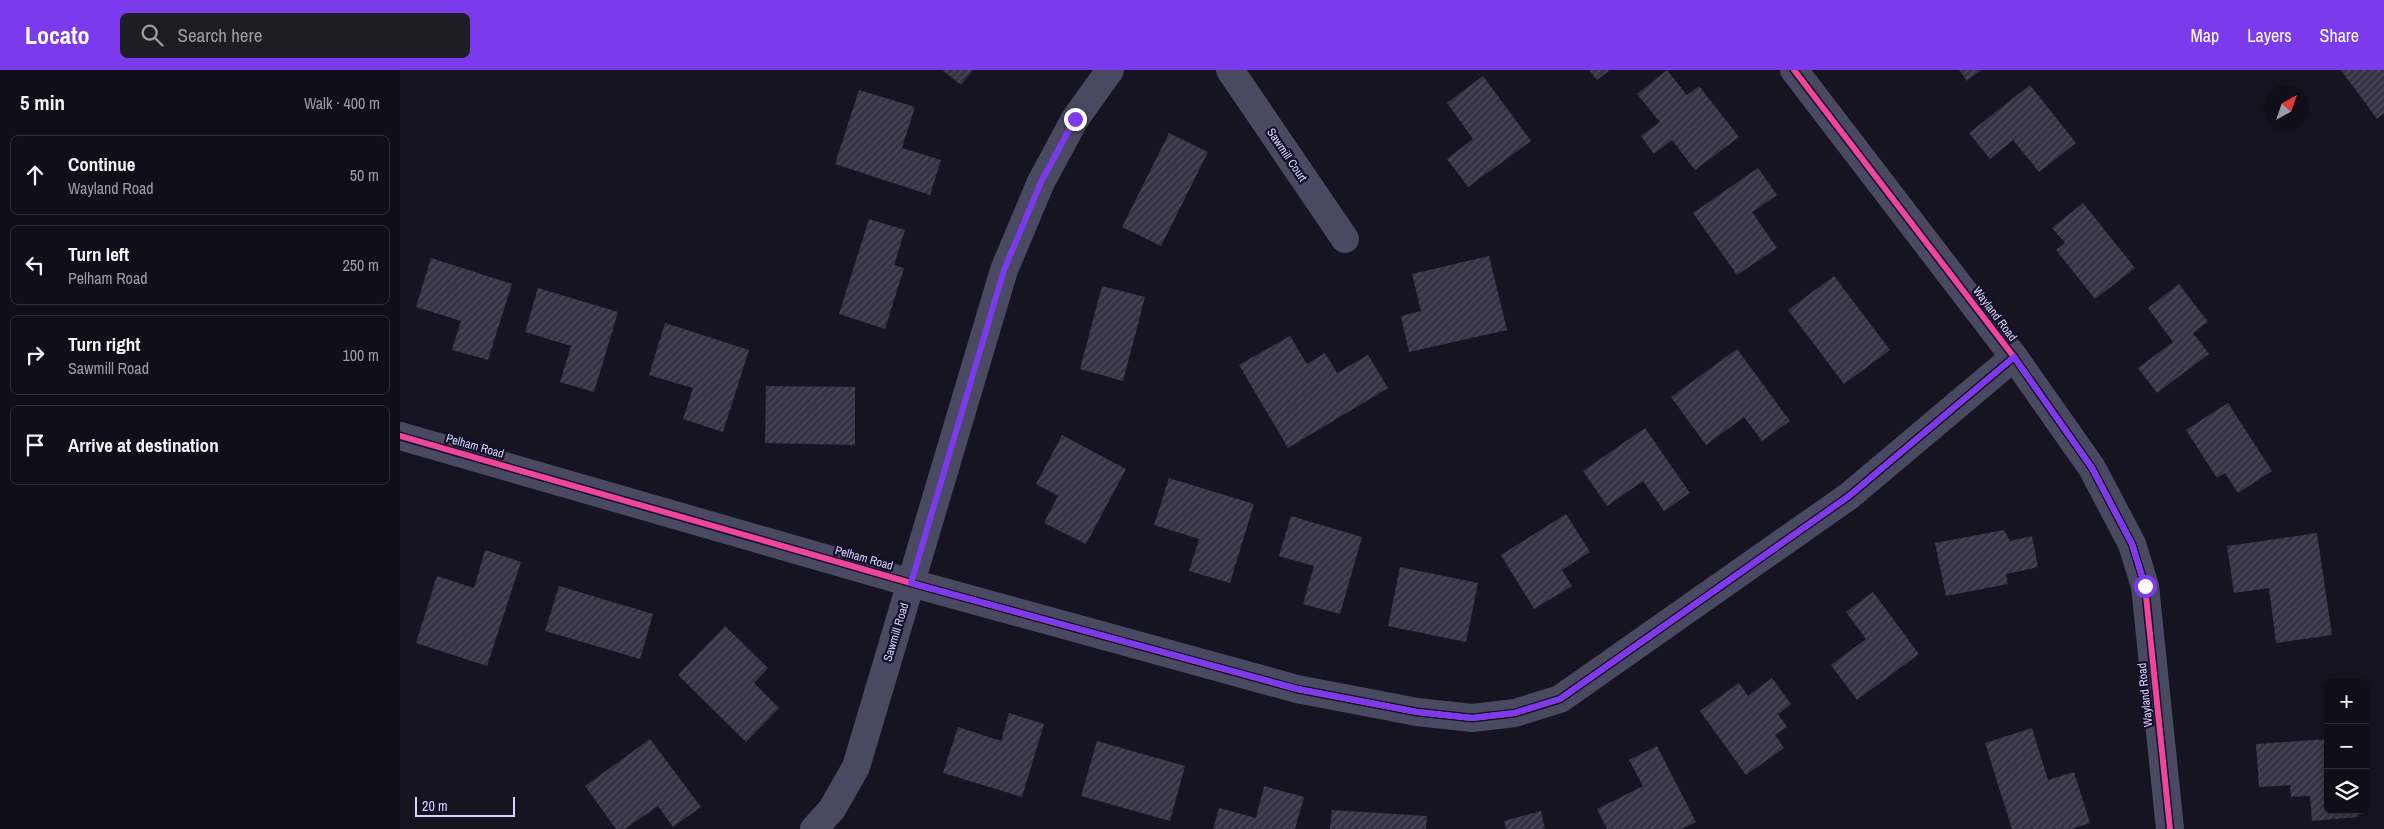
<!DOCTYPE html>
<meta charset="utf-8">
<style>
:root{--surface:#100f19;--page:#1e1d26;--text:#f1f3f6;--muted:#9c9ca2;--line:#302f38;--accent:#7c3aed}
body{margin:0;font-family:"Archivo Narrow",sans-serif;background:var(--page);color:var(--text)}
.controls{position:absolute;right:15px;bottom:15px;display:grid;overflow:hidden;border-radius:8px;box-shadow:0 2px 8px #0003}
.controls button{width:45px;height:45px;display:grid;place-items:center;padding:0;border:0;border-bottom:1px solid var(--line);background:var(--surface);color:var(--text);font:25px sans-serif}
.compass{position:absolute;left:1864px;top:15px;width:45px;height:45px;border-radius:50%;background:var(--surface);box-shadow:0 2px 8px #0003;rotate:40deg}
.scale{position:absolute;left:15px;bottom:12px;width:100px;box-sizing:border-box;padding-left:5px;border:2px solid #d9d4ff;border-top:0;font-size:14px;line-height:18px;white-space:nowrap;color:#d9d4ff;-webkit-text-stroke:4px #130f26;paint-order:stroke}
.stop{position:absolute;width:15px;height:15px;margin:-11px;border:4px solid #7c3aed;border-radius:50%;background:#fff}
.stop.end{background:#7c3aed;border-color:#fff;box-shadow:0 1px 5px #0008}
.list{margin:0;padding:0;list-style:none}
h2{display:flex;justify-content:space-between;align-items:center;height:65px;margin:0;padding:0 20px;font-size:21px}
h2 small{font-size:16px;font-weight:400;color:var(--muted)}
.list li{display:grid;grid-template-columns:32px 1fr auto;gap:15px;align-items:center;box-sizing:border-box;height:80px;margin:0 10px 10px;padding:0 10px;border:1px solid var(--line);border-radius:8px}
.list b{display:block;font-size:19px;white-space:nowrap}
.list p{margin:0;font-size:16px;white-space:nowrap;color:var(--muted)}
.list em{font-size:16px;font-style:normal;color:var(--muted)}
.icon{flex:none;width:28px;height:28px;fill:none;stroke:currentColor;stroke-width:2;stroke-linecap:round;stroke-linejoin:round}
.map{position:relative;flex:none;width:1984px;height:759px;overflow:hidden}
header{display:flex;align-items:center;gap:30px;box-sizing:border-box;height:70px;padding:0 25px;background:var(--accent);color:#fff}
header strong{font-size:24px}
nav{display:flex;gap:28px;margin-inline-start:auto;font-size:18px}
.search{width:350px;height:45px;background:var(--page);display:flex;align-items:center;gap:12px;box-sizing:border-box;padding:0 18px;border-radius:8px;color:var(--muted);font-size:19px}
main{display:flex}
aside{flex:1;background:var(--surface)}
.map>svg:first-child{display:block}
.building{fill:url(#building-hatch)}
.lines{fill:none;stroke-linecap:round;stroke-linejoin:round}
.minor{stroke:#4a4962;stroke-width:28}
.cycleway-casing{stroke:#130f26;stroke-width:9}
.cycleway{stroke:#ed469a;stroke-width:6}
.route{stroke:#7c3aed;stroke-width:6}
.labels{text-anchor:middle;stroke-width:4.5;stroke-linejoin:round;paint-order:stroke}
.street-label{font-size:12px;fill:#d9d4ff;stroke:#130f26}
</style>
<header>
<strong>Locato</strong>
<div class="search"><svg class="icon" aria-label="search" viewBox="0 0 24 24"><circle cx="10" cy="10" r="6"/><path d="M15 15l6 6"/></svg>Search here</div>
<nav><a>Map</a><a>Layers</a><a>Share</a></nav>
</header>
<main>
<aside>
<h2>5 min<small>Walk · 400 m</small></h2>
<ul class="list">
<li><svg class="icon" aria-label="ahead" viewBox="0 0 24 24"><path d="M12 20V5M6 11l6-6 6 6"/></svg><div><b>Continue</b><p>Wayland Road</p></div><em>50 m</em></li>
<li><svg class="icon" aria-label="left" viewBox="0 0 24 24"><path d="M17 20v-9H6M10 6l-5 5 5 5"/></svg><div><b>Turn left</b><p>Pelham Road</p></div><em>250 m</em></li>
<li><svg class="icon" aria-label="right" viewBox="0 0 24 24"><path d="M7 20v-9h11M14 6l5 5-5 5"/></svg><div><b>Turn right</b><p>Sawmill Road</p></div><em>100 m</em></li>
<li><svg class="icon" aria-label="arrive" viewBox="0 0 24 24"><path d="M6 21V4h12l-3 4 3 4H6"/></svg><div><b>Arrive at destination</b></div></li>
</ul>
</aside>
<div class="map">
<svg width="1984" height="759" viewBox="0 0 1984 759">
<defs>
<pattern id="building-hatch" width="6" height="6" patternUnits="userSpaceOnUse" patternTransform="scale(1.25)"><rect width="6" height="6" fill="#343243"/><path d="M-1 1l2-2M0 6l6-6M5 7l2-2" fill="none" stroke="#514f5f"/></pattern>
</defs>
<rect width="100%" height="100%" fill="#161421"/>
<g class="building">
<path d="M542 0H573L561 15Z"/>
<path d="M1189 0H1210L1197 10Z"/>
<path d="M1267 0 1287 25 1299 16 1339 67 1295 100 1272 70 1254 84 1241 66 1260 52 1237 24Z"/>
<path d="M1559 0H1581L1567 11Z"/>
<path d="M1941 0H1984V43L1977 49Z"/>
<path d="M1083 6 1131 71 1068 117 1047 89 1073 69 1047 33Z"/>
<path d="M1630 15 1676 73 1639 102 1613 70 1590 89 1569 63Z"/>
<path d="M459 20 515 37 502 78 541 90 530 125 435 94Z"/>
<path d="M769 63 808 82 761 176 722 157Z"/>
<path d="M1358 98 1377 125 1352 142 1377 178 1337 205 1293 143Z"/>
<path d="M1683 133 1735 198 1695 229 1656 180 1665 173 1652 158Z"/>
<path d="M469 149 505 160 494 195 504 198 485 259 439 244Z"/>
<path d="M1089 186 1107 260 1009 282 1001 246 1021 241 1012 204Z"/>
<path d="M31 188 112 214 88 290 52 280 61 251 16 237Z"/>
<path d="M1434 206 1490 280 1444 314 1388 240Z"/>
<path d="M1779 214 1808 252 1793 263 1809 284 1757 323 1738 298 1773 272 1748 238Z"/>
<path d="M702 216 745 227 723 311 680 299Z"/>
<path d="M138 218 218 242 194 322 160 312 171 276 125 262Z"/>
<path d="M265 253 349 280 323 362 283 349 293 318 249 305Z"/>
<path d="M890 266 907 294 925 283 937 303 968 285 988 318 888 378 839 295Z"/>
<path d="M1337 279 1390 351 1362 371 1344 347 1306 375 1271 327Z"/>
<path d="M366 316 455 317V375L365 373Z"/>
<path d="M1828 333 1872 401 1838 423 1825 403 1817 408 1786 360Z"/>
<path d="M1245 358 1290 423 1264 441 1243 411 1207 436 1183 401Z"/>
<path d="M662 365 726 399 686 474 644 453 658 426 636 414Z"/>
<path d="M769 408 854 434 830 513 789 501 799 469 754 455Z"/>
<path d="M1166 444 1190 482 1162 500 1172 516 1134 539 1101 485Z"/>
<path d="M891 446 962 467 940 544 903 534 914 496 879 486Z"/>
<path d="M1604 460 1610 471 1632 466 1638 497 1606 504 1608 514 1546 526 1535 473Z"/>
<path d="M1917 463 1932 565 1876 573 1869 518 1834 523 1827 476Z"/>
<path d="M85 480 121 492 87 596 16 573 37 506 74 518Z"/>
<path d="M1000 497 1078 513 1066 572 988 556Z"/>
<path d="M159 516 253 544 240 589 145 561Z"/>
<path d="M1473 522 1519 584 1457 630 1431 595 1466 569 1446 542Z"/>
<path d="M325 556 368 598 354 613 379 638 346 672 278 605Z"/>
<path d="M1372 608 1391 634 1378 644 1387 657 1375 665 1384 678 1346 705 1300 641 1339 613 1348 626Z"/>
<path d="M609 643 644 654 622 727 543 703 558 657 601 671Z"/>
<path d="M1632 658 1648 710 1674 702 1690 753 1672 759H1612L1585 673Z"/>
<path d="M250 669 301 737 273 757 258 736 225 759H216L185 716Z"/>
<path d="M1928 669V740H1958V747L1912 751 1910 726 1891 727 1890 715 1859 717 1856 674Z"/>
<path d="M697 671 785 696 770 751 681 726Z"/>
<path d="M1257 676 1296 752 1281 759H1207L1197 739 1243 716 1229 690Z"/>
<path d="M864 716 904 727 895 759H813L819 738 856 748Z"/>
<path d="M932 740 1027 746 1026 759H930Z"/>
<path d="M1141 741 1145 759H1106L1104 751Z"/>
</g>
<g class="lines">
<g class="minor">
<path d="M830 0 945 169"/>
<path d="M1394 0 1614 287 1692 398 1732 474 1745 516 1770 759"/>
<path d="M0 366 511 513 897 619 1017 642 1072 648 1115 643 1160 629 1449 426 1614 287"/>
<path d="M414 759 432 739 456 697 604 200 641 112 675 49 710 0"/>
</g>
<defs>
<g id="cycleway">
<path d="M1394 0 1614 287 1692 398 1732 474 1745 516 1770 759"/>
<path d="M0 366 511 513 897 619 1017 642 1072 648 1115 643 1160 629 1449 426 1614 287"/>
</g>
</defs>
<use href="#cycleway" class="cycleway-casing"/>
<use href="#cycleway" class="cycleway"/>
</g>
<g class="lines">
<path class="route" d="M675 49 641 112 604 200 511 513 898 619 1017 642 1072 648 1114 643 1160 629 1449 426 1614 287 1692 398 1732 474 1745 516"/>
</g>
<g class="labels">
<g class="street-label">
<text transform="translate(887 85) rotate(56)" y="4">Sawmill Court</text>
<text transform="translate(1595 244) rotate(53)" y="4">Wayland Road</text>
<text transform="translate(75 376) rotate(16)" y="4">Pelham Road</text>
<text transform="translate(464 488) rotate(16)" y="4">Pelham Road</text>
<text transform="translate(496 562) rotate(-73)" y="4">Sawmill Road</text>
<text transform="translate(1745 625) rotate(-96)" y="4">Wayland Road</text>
</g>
</g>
</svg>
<div class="controls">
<button>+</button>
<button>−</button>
<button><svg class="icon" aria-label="layers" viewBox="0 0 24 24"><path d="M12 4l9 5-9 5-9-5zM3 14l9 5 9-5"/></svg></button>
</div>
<svg class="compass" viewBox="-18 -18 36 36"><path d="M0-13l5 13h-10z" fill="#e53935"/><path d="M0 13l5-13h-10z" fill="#9c9ca2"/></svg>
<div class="scale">20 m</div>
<div class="stop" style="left:1745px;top:516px"></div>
<div class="stop end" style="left:675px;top:49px"></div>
</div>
</main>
